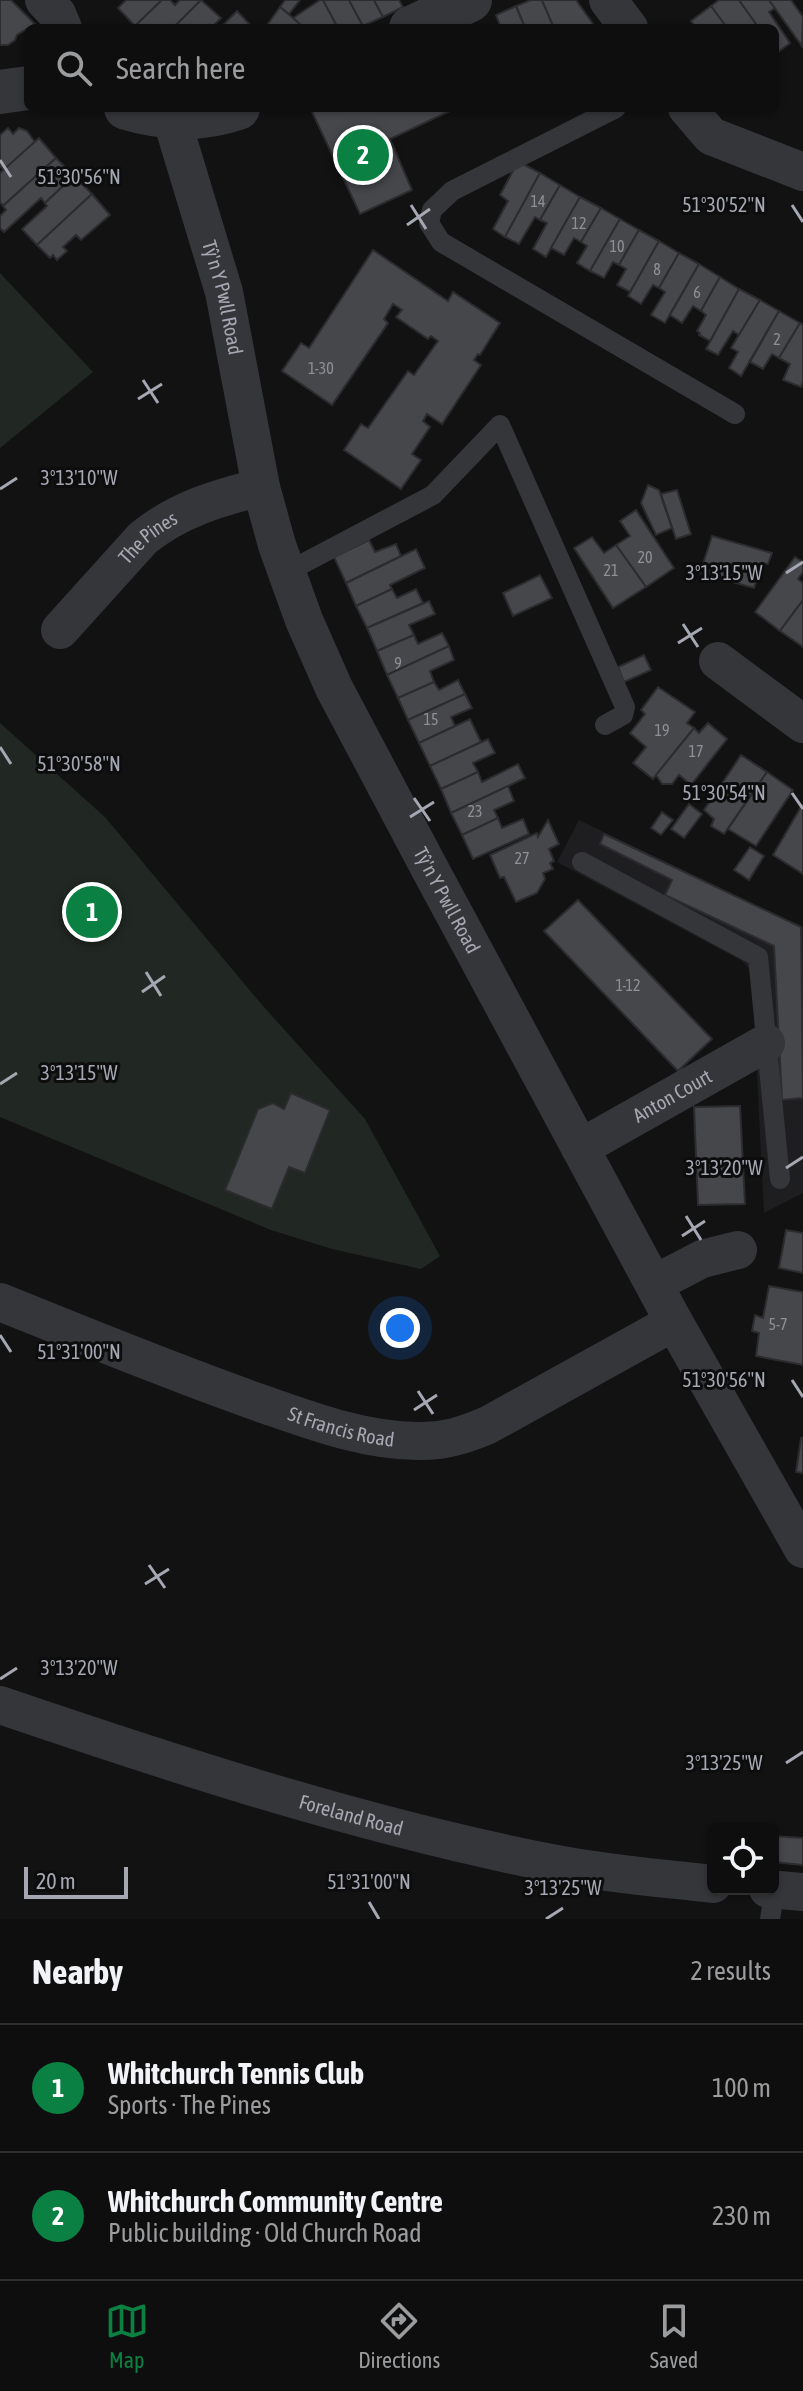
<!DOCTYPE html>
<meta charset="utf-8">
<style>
:root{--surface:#0e0e0e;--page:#171717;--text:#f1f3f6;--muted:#9b9c9e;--line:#2e2e2e;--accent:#0b8043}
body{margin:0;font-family:"Asap Condensed",sans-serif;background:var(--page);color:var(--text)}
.controls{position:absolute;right:24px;bottom:24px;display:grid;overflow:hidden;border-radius:12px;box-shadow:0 2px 6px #0004}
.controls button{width:72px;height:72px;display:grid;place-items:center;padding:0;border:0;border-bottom:2px solid var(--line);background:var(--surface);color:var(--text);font:40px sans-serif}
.scale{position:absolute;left:24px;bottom:20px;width:104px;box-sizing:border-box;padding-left:8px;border:4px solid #a5a8b2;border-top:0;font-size:22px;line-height:28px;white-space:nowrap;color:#a5a8b2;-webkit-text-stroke:6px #0d0d0e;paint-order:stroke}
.you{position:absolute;left:400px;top:1328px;width:28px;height:28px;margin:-20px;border:6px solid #fff;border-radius:50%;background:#1a73e8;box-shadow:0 0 0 12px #1a73e833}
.badge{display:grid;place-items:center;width:52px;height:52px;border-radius:50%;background:var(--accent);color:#fff;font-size:26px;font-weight:700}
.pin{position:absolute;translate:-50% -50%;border:4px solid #fff;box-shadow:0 2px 8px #0006}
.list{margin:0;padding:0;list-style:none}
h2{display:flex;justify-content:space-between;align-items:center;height:104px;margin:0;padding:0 32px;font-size:34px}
h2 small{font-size:26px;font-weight:400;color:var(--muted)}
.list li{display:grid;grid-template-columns:52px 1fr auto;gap:24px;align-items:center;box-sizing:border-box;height:128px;padding:0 32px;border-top:2px solid var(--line)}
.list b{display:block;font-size:30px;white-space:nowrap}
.list p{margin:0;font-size:26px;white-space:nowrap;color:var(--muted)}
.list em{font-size:26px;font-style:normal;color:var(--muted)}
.icon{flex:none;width:44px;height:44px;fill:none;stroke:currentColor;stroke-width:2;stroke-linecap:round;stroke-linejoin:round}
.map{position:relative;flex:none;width:803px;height:1919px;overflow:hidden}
.search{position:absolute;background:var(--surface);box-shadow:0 2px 6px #0004;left:24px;right:24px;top:24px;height:88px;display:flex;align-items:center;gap:20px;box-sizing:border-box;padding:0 28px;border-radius:12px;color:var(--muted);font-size:30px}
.sheet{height:360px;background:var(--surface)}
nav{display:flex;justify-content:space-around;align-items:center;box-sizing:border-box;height:112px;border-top:2px solid var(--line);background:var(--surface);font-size:22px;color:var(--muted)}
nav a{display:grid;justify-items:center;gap:4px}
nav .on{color:var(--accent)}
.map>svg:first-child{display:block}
.built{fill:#1e1e20}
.green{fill:#212722}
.building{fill:#46474b;stroke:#2c2c2f;stroke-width:2}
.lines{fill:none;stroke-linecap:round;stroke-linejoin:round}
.service{stroke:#35363a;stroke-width:20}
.minor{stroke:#35363a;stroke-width:38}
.tertiary{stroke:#35363a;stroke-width:44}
.ticks{fill:none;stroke:#a5a8b2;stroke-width:3}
.labels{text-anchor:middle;stroke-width:6;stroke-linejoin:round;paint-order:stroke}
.number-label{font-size:16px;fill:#8d9098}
.street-label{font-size:20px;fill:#a5a8b2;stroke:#0d0d0e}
.ticks-label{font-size:20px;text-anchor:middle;fill:#a5a8b2;stroke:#0d0d0e;stroke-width:6;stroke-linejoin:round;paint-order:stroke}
</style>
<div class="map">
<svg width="803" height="1919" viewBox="0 0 803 1919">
<rect width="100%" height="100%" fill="#121213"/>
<path class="built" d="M579 820 803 928V1193L764 1213 752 973 742 961 557 862Z"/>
<g class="green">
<path d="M0 273 93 372 0 448Z"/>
<path d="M0 723 105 817 263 1006 365 1119 440 1256 421 1269 332 1249 271 1230 0 1117Z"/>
</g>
<g class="building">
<path d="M0 0H11L35 24 17 35 15 40 8 45H0Z"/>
<path d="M126 0H162L135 26 118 8Z"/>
<path d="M162 0H170L175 5 180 0H201L173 28H137L135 26Z"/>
<path d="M201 0 221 18 211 28H173Z"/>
<path d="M285 0H300L289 14 280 7Z"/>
<path d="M320 0H323L338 28H304L293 18Z"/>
<path d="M323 0H349L363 26 338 28Z"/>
<path d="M349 0H374L383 17 363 26Z"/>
<path d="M374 0H399L403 7 383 17Z"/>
<path d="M531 0H542L554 28H525L516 6Z"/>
<path d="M542 0H576L596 28H554Z"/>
<path d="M719 0H739L759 28H727L711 6Z"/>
<path d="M739 0H769L775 8 769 12 790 43 777 53 775 28H759Z"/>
<path d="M769 0H791L803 17 802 46Z"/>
<path d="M516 6 525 28H501L496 15Z"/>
<path d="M711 6 727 28H696L691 21Z"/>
<path d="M280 7 293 18 304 28H265Z"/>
<path d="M237 11 253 28H220Z"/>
<path d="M320 108H452V110L390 139 412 190 360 214 312 112Z"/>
<path d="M8 128 13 134 19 128 27 131 35 142 4 170 0 166V135Z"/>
<path d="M39 138 56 158 3 206 0 202V173Z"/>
<path d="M56 158 74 176 45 203 41 198 4 232 0 228V216L6 210 3 206Z"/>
<path d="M521 163 540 173 505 237 493 229 508 201 500 195 515 167Z"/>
<path d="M540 173 560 185 540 220 535 217 519 244 505 237Z"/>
<path d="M74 176 92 194 37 245 22 229 47 206 45 203Z"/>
<path d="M560 185 580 197 546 257 533 249 547 223 540 220Z"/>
<path d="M92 194 110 215 81 240 76 235 63 247 67 251 57 260 53 255 50 258 37 245Z"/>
<path d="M580 197 601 208 581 242 574 238 564 255 551 248Z"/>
<path d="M601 208 620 219 590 271 577 263 587 246 581 242Z"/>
<path d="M620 219 639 230 619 265 613 262 604 278 590 271Z"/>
<path d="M639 230 659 241 630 292 617 285 626 269 619 265Z"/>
<path d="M659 241 679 253 659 288 653 285 641 304 628 296Z"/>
<path d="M373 250 448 301 453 292 500 323 480 355 478 354 474 360 481 365 442 424 427 414 423 421 430 427 412 454 421 460 401 489 344 450 361 424 368 428 408 371 414 375 438 341 431 336 428 339 396 317 402 310 393 304 384 319 388 323 332 405 282 371 301 343 309 348Z"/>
<path d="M679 253 699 264 665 323 651 315 665 292 659 288Z"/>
<path d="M699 264 720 277 701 311 693 306 682 323 670 315Z"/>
<path d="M720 277 739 289 710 341 699 335 700 333 697 331 706 315 701 311Z"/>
<path d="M739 289 760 300 739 335 733 331 718 355 706 349Z"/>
<path d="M760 300 779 311 741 376 729 368 738 352 731 348Z"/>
<path d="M779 311 800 323 779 358 772 354 763 369 750 362Z"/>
<path d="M800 323 803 325V381L801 387 783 380 790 364 779 358Z"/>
<path d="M648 485 659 490 672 528 656 535 641 503Z"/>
<path d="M677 490 691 534 676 539 661 494Z"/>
<path d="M636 510 674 568 646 587 616 545 630 536 620 521Z"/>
<path d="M712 536 772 553 768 564 762 563 754 588 700 573Z"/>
<path d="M592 537 604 553 616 545 646 587 613 608 574 548Z"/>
<path d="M369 540 375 552 396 544 401 556 346 583 334 557Z"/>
<path d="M416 549 425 568 390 585 392 589 356 606 346 583Z"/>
<path d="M795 557 803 562V572L798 579 803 583V600L780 631 755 612Z"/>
<path d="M540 575 552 598 513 616 503 593Z"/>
<path d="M392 589 397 598 416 589 423 603 367 628 356 606Z"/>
<path d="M803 600V647L780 631Z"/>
<path d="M429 601 435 614 409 625 414 635 377 651 367 628Z"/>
<path d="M442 633 449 646 387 675 377 651 414 635 418 644Z"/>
<path d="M449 646 454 660 430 671 434 682 398 698 387 675Z"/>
<path d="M644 655 651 670 624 682 618 667Z"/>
<path d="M458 680 465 694 408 720 398 698 434 682 439 690Z"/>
<path d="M658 687 695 712 687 723 694 728 653 779 633 763 646 747 630 733 645 714 641 710Z"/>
<path d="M465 694 472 708 451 717 455 726 419 743 408 720Z"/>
<path d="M470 719 481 742 430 766 419 743Z"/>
<path d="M708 723 727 739 691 785 679 775 672 784H662L656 775 694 728 699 733Z"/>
<path d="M488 739 495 753 473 763 478 772 441 789 430 766Z"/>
<path d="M741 755 767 772 724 834 711 826 714 819 704 810Z"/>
<path d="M518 764 525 778 451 813 441 789 478 772 482 782Z"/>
<path d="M767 772 793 790 756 846 728 829Z"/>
<path d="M508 786 514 801 494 810 498 818 462 835 451 813Z"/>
<path d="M689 804 702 814 684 838 671 829Z"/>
<path d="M802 805H803V874L773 855Z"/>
<path d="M662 812 673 820 661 835 651 828Z"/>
<path d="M498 818 502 828 523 819 529 834 473 859 462 835Z"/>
<path d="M548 820 559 844 549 849 554 861 550 863 553 869 543 873 545 879 537 893 516 902 504 877 500 878 490 855 537 833 538 837Z"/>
<path d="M604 834 801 927 803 1098 782 1100 774 946 665 895 672 880 600 844Z"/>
<path d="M750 847 764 856 749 880 734 870Z"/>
<path d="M578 900 712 1039 678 1071 544 931Z"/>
<path d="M291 1093 330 1110 305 1173 289 1167 272 1209 225 1190 258 1109 273 1103 284 1109Z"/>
<path d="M740 1106 745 1204 698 1205 694 1107Z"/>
<path d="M786 1230 803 1233V1273L779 1268Z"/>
<path d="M769 1286 803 1292V1365L756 1356 759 1333 752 1331 755 1315 763 1318Z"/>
<path d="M801 1438H803V1473L796 1472Z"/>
<path d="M773 1836 803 1838V1865L773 1862Z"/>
</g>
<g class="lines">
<g class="service">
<path d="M616 108 452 191 432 210 429 223 441 242 735 414"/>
<path d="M287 572 433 495 500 425 625 707 623 715 605 725"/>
<path d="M582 862 758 957 780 1179"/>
<path d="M770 1919 775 1889"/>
</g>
<g class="minor">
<path d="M44 0 57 14 63 28"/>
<path d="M608 0 629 28"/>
<path d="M687 108 711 136 803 172"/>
<path id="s1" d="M171 117 224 292 261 487 277 545 304 620 334 688 431 871 674 1322 803 1549"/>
<path id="s2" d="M60 630 143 538C179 509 218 498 261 487"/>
<path d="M718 661 803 724"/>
<path id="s3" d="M580 1148 766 1043"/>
<path d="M654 1284 702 1259 738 1250"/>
<path id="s4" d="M0 1302C87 1337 174 1373 263 1404 312 1421 365 1441 417 1441 443 1442 465 1435 488 1425L674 1322"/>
<path id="s5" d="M0 1705C182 1767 367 1827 556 1864 608 1874 661 1878 713 1884"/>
<path d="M768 1889 803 1892"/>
</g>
<g class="tertiary">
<path d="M411 28 470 0"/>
<path d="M0 92 28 88"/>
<path d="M126 108C163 119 201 121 238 108"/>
</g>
</g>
<path class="ticks" d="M0 160 11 177M411 205 426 229M792 205 803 222M407 225 430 209M143 380 158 403M138 399 162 384M0 489 17 478M786 573 803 562M683 624 698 647M678 643 702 628M0 747 11 764M792 793 803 809M414 798 430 821M410 817 434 802M146 972 161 996M142 992 165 976M0 1084 17 1073M786 1168 803 1157M686 1216 701 1240M682 1236 705 1221M0 1335 11 1352M792 1380 803 1397M418 1391 433 1414M414 1410 437 1395M149 1565 165 1588M145 1584 169 1569M0 1679 17 1668M786 1763 803 1752M369 1902 379 1919M546 1919 563 1908"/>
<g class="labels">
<g class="number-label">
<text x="538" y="207">14</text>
<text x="579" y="229">12</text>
<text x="617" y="252">10</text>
<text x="657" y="275">8</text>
<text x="697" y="298">6</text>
<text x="777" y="345">2</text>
<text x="321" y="374">1-30</text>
<text x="645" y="563">20</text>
<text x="611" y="576">21</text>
<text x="398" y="669">9</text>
<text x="431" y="725">15</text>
<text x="662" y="736">19</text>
<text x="696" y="757">17</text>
<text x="475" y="817">23</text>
<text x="522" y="864">27</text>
<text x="628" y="991">1-12</text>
<text x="778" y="1330">5-7</text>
</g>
<g class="street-label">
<text dy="7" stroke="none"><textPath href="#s1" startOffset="188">Tŷ'n Y Pwll Road</textPath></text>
<text dy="7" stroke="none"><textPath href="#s2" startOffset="128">The Pines</textPath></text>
<text dy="7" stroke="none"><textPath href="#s1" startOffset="836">Tŷ'n Y Pwll Road</textPath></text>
<text dy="7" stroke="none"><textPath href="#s3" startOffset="106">Anton Court</textPath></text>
<text dy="7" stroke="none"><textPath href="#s4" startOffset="364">St Francis Road</textPath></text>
<text dy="7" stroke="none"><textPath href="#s5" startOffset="368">Foreland Road</textPath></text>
</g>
</g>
<g class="ticks-label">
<text x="79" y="184">51°30'56"N</text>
<text x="724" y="212">51°30'52"N</text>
<text x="79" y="485">3°13'10"W</text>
<text x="724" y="580">3°13'15"W</text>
<text x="79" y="771">51°30'58"N</text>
<text x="724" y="800">51°30'54"N</text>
<text x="79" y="1080">3°13'15"W</text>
<text x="724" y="1175">3°13'20"W</text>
<text x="79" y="1359">51°31'00"N</text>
<text x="724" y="1387">51°30'56"N</text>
<text x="79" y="1675">3°13'20"W</text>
<text x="724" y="1770">3°13'25"W</text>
<text x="369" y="1889">51°31'00"N</text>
<text x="563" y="1895">3°13'25"W</text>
</g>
</svg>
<div class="controls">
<button><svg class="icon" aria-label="locate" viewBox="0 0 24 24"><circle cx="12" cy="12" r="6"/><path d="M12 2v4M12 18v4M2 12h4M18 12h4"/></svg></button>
</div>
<div class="scale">20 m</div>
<div class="you"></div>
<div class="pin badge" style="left:92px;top:912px">1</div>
<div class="pin badge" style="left:363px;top:155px">2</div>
<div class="search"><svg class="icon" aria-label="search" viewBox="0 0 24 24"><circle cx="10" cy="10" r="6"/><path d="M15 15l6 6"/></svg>Search here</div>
</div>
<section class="sheet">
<h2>Nearby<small>2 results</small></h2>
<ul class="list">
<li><span class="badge">1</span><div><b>Whitchurch Tennis Club</b><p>Sports · The Pines</p></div><em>100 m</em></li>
<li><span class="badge">2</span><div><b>Whitchurch Community Centre</b><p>Public building · Old Church Road</p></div><em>230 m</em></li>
</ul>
</section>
<nav>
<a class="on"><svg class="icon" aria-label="map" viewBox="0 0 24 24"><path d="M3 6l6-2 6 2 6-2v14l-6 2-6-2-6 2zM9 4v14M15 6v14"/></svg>Map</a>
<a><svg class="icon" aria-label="directions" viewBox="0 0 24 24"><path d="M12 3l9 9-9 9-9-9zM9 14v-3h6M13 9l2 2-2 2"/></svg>Directions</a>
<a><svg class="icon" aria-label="saved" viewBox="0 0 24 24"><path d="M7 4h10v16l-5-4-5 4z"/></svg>Saved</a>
</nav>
